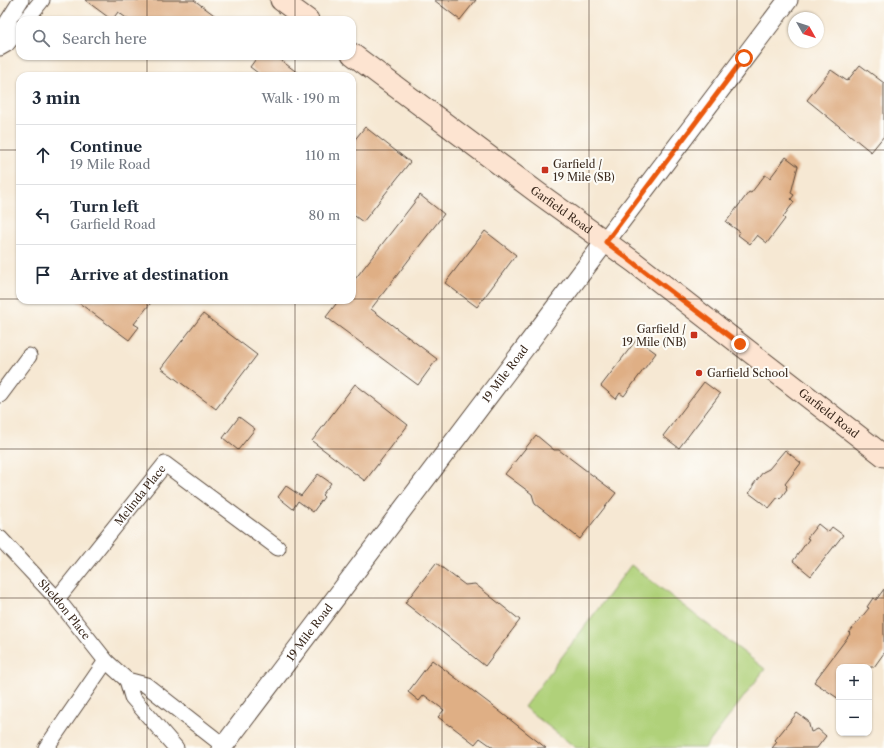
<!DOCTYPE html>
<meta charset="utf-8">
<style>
:root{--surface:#fff;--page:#f2f2f3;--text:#1f2937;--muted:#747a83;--line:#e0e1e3}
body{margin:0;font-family:"Libre Caslon Text",serif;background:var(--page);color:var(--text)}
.controls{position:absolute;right:12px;bottom:12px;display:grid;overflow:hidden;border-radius:8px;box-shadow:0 1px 3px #0004}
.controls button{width:36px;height:36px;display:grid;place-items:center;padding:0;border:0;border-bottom:1px solid var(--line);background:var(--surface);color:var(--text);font:20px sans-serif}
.compass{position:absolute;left:788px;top:12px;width:36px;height:36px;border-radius:50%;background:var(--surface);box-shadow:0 1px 3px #0004;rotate:129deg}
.stop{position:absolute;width:12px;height:12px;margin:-9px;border:3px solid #ea580c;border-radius:50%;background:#fff}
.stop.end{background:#ea580c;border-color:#fff;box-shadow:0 1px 4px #0008}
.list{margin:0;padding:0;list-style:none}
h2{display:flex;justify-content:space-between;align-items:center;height:52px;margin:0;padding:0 16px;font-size:17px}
h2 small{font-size:13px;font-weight:400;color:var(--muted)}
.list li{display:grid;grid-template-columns:26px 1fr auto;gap:12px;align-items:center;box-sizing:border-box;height:60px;padding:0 16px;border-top:1px solid var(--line)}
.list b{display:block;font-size:15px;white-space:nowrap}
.list p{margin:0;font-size:13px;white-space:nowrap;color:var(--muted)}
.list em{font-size:13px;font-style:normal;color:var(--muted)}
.icon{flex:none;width:22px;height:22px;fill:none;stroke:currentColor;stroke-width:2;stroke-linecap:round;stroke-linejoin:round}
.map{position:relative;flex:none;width:884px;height:748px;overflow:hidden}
.search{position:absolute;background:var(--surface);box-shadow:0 1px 3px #0004;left:16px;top:16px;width:340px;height:44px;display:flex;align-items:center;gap:10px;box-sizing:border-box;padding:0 14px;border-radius:12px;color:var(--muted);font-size:15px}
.panel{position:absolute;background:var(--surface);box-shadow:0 1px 3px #0004;left:16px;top:72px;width:340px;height:232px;border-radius:12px}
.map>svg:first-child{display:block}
.green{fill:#b0d17a;stroke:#767e4c}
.building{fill:#dfaf85}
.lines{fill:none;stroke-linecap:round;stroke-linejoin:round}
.minor-casing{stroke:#574639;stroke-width:17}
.tertiary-casing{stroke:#574639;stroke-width:21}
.secondary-casing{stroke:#574639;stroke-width:23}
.minor{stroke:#fff;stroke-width:15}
.tertiary{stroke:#fff;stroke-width:19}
.secondary{stroke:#fde4d1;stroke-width:21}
.route{stroke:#ea580c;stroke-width:5}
.grid{fill:none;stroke:#3b2a1e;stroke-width:1;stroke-opacity:0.55}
.poi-dot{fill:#c8321e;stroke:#fdfcf7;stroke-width:1.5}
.labels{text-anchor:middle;stroke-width:4;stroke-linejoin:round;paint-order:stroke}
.poi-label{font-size:11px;fill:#3b2a1e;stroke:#fdfcf7;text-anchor:start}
.street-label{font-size:11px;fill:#3b2a1e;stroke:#fdfcf7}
</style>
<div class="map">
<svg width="884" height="748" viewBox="0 0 884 748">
<rect width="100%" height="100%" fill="#fdfcf7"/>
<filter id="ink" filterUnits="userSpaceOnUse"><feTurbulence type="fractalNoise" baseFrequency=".025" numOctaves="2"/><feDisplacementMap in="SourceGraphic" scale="8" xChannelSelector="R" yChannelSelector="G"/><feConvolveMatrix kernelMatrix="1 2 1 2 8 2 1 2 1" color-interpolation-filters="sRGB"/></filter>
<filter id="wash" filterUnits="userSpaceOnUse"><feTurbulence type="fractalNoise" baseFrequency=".012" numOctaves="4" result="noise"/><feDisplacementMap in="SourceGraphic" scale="16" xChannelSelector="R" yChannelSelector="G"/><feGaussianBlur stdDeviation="0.9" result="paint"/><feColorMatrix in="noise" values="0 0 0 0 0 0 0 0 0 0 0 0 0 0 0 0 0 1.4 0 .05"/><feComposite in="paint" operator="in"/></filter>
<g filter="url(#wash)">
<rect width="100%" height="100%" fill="#f6e8d3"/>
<path class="green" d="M631 565 765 669 705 748H576L524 707Z"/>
<g id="blocks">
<g class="building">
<path d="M85 0H194L221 20H129L118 12 112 20Z"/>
<path d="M434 0H476L460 20Z"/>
<path d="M258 56H275L302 76H262L250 67Z"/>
<path d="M860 65 884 83V136L871 152 807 100 831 70 847 81Z"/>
<path d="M365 127 410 162 363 222 352 214V143Z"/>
<path d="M786 157 798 166 791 193 794 195 791 199 794 202 783 217 785 219 767 243 757 235 750 244 738 235 740 232 726 222 749 192 751 193 765 175 770 178Z"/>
<path d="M420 195 444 214 371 309 437 359 418 385 326 317 339 300H352V283Z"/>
<path d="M485 231 516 255 477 307 445 283Z"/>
<path d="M75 300H153L134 324 139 327 129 340Z"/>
<path d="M203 314 257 355 216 409 161 368Z"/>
<path d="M637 339 656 353 624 396 620 393 616 399 601 386Z"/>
<path d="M704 382 720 394 679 448 663 436Z"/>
<path d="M355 384 408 425 365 481 312 441Z"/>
<path d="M239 417 255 429 238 450 223 438Z"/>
<path d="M536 435 554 450H559L616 493 580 539 535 504 532 494 505 474Z"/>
<path d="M785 450 801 463 785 484 787 486 786 488 787 489 780 499 778 497 769 508 749 493 753 488V485L763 472 769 469Z"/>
<path d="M318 474 331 483 322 495 324 497 313 512 298 501 293 509 278 497 286 486 301 496Z"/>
<path d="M818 524 828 532 832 527 843 535 811 576 793 561 809 539 807 538Z"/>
<path d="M436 563 465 585 475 584 520 620 485 666 405 603Z"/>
<path d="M884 589V653L874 667H839V699L814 682 850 634 849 633 869 608 867 607 873 598 876 600Z"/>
<path d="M432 660 489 703 546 748H494L480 738 475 744 450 725V726L438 717 444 710 424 695 419 701 408 692Z"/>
<path d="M797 713 808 721 811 732 818 729 826 736 817 748H772L777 742 775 740Z"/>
</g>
</g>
</g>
<g filter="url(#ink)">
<use href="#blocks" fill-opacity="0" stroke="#574639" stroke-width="1"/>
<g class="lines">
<defs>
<g id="minor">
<path d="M26 20 42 0"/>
<path d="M0 33 21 0"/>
<path d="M0 48 7 44 20 28"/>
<path d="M0 395 29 356"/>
<path id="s1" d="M0 538 57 599 106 661 127 680"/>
<path id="s2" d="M57 599 165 464 278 548"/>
<path d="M46 748 106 661"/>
<path d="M176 748 132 697 127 680 146 685 224 746"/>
</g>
<g id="tertiary">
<path id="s3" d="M222 748 788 0"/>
</g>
<g id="secondary">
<path d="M281 0 308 20"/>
<path id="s4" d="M352 54 538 193 634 262 884 456"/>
</g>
</defs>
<use href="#minor" class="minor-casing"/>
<use href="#tertiary" class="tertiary-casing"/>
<use href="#secondary" class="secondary-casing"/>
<use href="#minor" class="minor"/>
<use href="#tertiary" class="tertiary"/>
<use href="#secondary" class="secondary"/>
</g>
</g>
<g class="lines" filter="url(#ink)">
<path class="route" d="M740 344 606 242 744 58"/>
</g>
<path class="grid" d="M147 0V20M295 0V20M442 0V748M589 0V748M737 0V748M147 56V76M295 56V76M0 150H20M352 150H884M0 299H20M352 299H884M147 300V748M295 300V748M0 449H884M0 598H884"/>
<g class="poi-dot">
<rect x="541" y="166" width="8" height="8" rx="2"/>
<rect x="690" y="331" width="8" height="8" rx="2"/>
<circle cx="699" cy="373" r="4"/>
</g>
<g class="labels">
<g class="poi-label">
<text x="553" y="168">Garfield /<tspan x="553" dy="13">19 Mile (SB)</tspan></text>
<text x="686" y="333" text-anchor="end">Garfield /<tspan x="686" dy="13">19 Mile (NB)</tspan></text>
<text x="707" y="377">Garfield School</text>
</g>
<g class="street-label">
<text dy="4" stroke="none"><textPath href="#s4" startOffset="261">Garfield Road</textPath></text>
<text dy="4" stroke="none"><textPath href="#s3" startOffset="469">19 Mile Road</textPath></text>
<text dy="4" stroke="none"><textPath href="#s4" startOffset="597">Garfield Road</textPath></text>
<text dy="4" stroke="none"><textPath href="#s2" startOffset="133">Melinda Place</textPath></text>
<text dy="4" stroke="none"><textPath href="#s1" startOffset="96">Sheldon Place</textPath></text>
<text dy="4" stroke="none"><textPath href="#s3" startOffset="145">19 Mile Road</textPath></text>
</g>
</g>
</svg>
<div class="controls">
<button>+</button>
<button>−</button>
</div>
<svg class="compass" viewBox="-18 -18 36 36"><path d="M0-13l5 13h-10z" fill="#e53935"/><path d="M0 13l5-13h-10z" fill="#747a83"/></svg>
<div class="stop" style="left:744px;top:58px"></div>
<div class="stop end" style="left:740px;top:344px"></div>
<div class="search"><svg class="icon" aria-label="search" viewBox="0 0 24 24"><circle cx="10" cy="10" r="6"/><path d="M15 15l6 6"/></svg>Search here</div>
<section class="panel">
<h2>3 min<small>Walk · 190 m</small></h2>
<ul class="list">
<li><svg class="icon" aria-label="ahead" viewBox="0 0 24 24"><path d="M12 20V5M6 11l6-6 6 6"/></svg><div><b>Continue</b><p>19 Mile Road</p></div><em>110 m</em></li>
<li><svg class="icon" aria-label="left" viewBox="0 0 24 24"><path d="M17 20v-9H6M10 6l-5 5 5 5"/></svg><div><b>Turn left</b><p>Garfield Road</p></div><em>80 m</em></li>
<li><svg class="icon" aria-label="arrive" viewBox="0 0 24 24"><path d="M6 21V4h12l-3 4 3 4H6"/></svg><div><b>Arrive at destination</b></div></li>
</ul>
</section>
</div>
